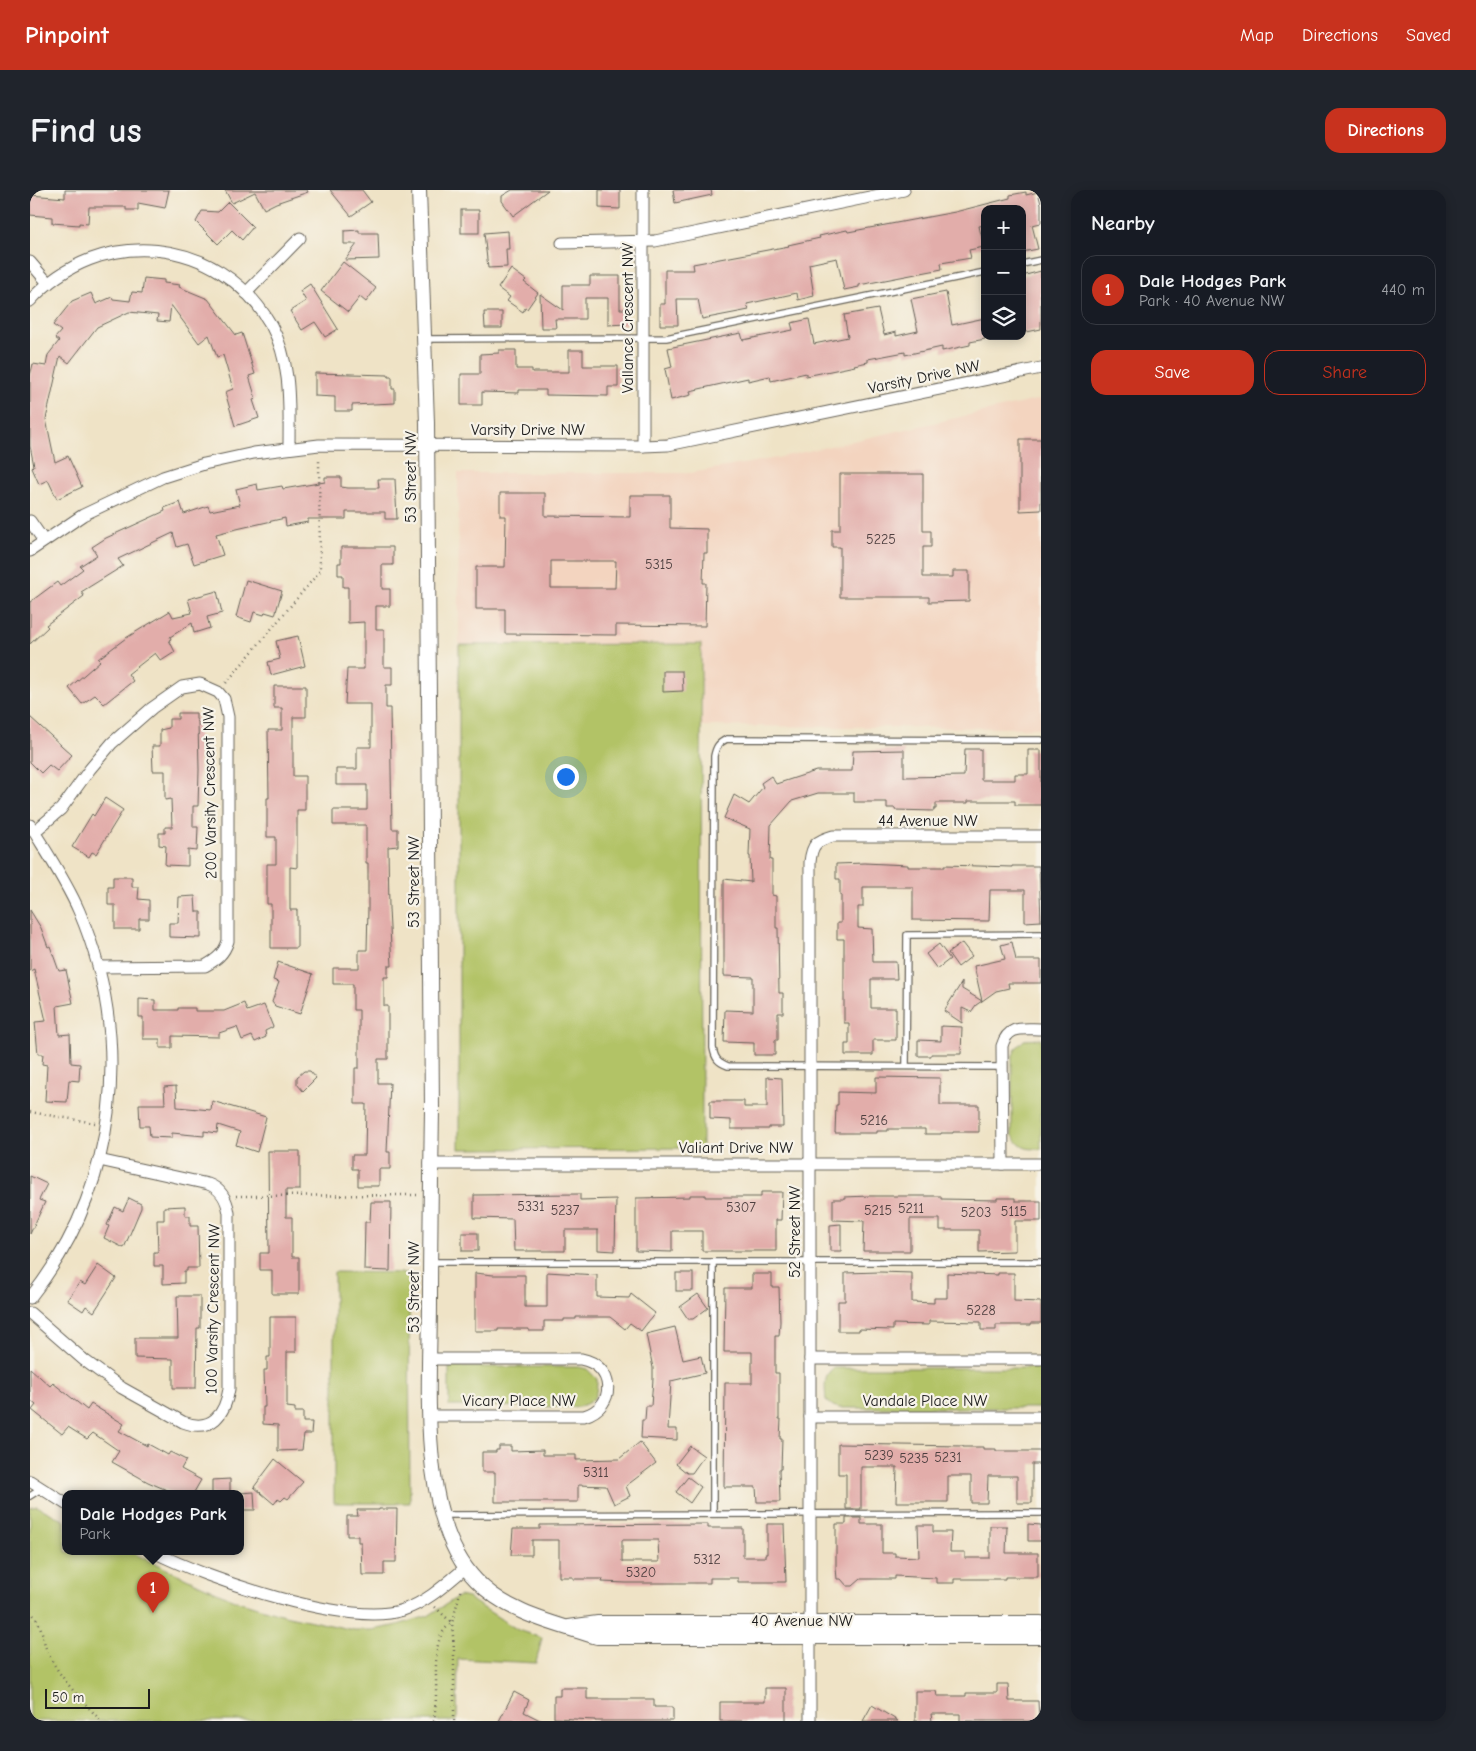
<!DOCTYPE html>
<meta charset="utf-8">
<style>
:root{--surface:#171b24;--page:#20242c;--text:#f1f3f6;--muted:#9ea1a6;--line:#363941;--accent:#c8321e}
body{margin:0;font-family:"Comic Neue",sans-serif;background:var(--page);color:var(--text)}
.controls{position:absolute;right:15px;top:15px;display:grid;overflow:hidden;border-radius:10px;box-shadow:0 2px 12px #0003}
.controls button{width:45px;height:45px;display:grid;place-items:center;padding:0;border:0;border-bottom:1px solid var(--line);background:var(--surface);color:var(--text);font:25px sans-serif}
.scale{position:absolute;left:15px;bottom:12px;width:105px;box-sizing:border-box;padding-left:5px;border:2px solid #1c1c1c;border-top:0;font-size:14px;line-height:18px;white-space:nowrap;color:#1c1c1c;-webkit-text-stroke:4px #f7f3e8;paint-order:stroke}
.you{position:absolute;left:535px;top:586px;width:18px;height:18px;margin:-12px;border:4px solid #fff;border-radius:50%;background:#1a73e8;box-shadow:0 0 0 8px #1a73e833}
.badge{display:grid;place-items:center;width:32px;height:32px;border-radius:50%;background:var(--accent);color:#fff;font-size:16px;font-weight:700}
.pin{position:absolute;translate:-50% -41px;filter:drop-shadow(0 1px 2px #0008)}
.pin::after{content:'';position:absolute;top:26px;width:18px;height:15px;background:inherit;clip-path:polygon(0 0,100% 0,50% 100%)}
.popup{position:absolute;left:32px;top:1300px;width:182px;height:65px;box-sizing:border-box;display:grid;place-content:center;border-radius:10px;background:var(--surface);filter:drop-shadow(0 1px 4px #0005);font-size:16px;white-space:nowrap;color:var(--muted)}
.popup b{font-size:19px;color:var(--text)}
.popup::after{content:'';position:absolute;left:50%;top:100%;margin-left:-10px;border:10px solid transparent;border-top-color:var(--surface)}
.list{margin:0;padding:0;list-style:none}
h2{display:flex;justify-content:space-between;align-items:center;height:65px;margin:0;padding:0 20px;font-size:21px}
h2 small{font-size:16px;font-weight:400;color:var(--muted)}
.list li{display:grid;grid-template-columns:32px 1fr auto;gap:15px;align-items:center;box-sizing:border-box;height:70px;margin:0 10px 10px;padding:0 10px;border:1px solid var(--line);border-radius:15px}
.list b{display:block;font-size:19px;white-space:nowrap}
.list p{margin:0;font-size:16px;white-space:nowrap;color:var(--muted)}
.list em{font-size:16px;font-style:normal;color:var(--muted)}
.actions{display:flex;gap:10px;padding:15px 20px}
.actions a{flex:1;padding:11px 0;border:1px solid var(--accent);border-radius:15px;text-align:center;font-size:18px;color:var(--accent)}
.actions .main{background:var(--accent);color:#fff}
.icon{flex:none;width:28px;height:28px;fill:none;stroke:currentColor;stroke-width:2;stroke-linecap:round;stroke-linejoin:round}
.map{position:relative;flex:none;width:1011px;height:1531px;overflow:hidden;border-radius:15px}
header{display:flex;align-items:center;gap:30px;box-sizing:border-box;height:70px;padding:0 25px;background:var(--accent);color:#fff}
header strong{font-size:24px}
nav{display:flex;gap:28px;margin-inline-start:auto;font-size:18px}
.intro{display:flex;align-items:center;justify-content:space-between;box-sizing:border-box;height:120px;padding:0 30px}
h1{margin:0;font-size:35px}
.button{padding:12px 22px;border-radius:15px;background:var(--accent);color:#fff;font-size:18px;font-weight:700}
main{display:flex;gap:30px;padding:0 30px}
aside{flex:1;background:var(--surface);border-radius:15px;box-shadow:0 2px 12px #0003}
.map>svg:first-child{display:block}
.built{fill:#f3d4bf}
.green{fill:#b2c366;stroke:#677041}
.building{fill:#e2adaa;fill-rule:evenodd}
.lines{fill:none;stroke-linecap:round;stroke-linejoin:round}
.service-casing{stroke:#666258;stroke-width:8}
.minor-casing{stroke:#666258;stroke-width:13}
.tertiary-casing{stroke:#666258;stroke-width:16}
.path{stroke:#666258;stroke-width:2.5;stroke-dasharray:1 4;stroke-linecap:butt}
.service{stroke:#fff;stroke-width:5.5}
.minor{stroke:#fff;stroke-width:11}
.tertiary{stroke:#fff;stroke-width:14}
.labels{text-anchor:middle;stroke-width:4.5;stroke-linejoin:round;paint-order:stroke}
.number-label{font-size:14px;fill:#4e4040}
.street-label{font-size:16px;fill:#1c1c1c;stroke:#f7f3e8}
</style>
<header>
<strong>Pinpoint</strong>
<nav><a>Map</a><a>Directions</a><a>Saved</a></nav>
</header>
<div class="intro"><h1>Find us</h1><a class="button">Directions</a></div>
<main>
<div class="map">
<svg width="1011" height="1531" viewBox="0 0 1011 1531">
<rect width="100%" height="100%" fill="#f7f3e8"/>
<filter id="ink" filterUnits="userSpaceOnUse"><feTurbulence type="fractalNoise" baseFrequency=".02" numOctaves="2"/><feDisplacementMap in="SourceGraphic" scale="10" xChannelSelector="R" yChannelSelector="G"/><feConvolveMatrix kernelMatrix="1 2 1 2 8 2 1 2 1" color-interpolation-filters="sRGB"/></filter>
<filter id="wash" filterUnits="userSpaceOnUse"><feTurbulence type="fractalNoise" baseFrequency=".0096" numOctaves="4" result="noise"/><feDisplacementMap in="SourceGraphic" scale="20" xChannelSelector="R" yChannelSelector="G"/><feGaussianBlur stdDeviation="1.12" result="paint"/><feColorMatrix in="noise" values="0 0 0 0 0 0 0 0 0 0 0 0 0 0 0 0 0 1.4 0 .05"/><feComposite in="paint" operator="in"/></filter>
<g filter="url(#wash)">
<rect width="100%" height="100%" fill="#efe3c6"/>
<path class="built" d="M1011 209V538L672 536 671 454 429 455 428 283H661L747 268Z"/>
<g class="green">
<path d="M671 454 672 958 429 959V455Z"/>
<path d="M1011 849V959C995 959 991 959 982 944V868L986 858 994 850Z"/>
<path d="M304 1082 379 1083 380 1313H304Z"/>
<path d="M419 1177H549L557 1179 567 1189C567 1207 565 1212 547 1217L419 1216Z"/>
<path d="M803 1178H1011V1218H809L803 1216 796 1210C795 1198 793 1186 803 1178Z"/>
<path d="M7 1316 35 1331 36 1362H100L204 1410 254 1425 324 1440H342L364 1436 398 1426 429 1406 438 1408 488 1440 512 1448 506 1473 428 1469 427 1531H0V1318Z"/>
</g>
<g id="blocks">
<g class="building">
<path d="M35 0H139L135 18 108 13V20H96V17H59L58 34 49 33V35L22 33V27L0 25V5L35 8Z"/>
<path d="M195 0H277L278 2 246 13 234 19 225 2 202 13Z"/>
<path d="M300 0H332L341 12 321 26Z"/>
<path d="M482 0H518L483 26 472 11V6Z"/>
<path d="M569 0H590V19L569 18Z"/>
<path d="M643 0H681L682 5 645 13Z"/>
<path d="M996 2V5L1008 2 1011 14V33L1002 35 1008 59 992 62V19H955V35L949 36 954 57 939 60 941 68 911 73 912 79 829 95V97L814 100 807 68 779 74 784 106 768 110 767 103 717 114 719 120 672 129 668 109H647L648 135H630V114H635V80H664L663 74 759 56 758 55 790 48 789 46 817 40 818 42 925 22 980 8V5Z"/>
<path d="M198 12 223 37 212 50 202 40 188 54 166 32 172 21 188 22Z"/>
<rect x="431" y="20" width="18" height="23"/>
<path d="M329 40V43H348L349 69 315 70 327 54H314V41Z"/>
<path d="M478 41 479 59H476L477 77 458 78 454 43Z"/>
<path d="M313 72 346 98 336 112 330 107 318 122 291 101Z"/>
<path d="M481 79 496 90 494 92 508 103 497 119 495 118 493 122 477 111 480 107 468 98Z"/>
<path d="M1011 81V139L992 143V86Z"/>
<path d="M560 86H590V119H596V134L578 135V108H555V129H525L526 138H511L510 104 533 120V95H560Z"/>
<path d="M114 88 134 90V93L150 95 149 97 178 109 206 145 212 143 225 184 219 186 226 209 223 210 229 228 205 236 195 202 203 199 193 165 187 167 179 145 169 153 141 115 139 132 127 131 128 125 99 122 67 137 39 173 30 166 16 229 25 272 38 266 52 297 27 309 18 290 9 294 2 278 4 276 0 256V186L3 174 16 176 18 165 29 151 25 148 31 141 23 135 42 111 61 103 66 114 82 107 83 109 100 111 102 102 112 103Z"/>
<path d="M280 94 308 139 295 147 285 132 272 140 260 121 276 111 270 101Z"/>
<path d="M916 102 922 135 955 128V149L940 152V155L912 161V157L875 165V162L838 169V172L824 175 825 176 776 186V183L741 191 740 186 718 191V188L660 201 661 205 641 210 635 179 642 177 638 158 711 143 713 150 763 140 761 133 779 129 784 154 818 147 814 125 848 119 854 145 866 142V146L888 141 881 109Z"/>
<path d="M454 122H472V138H455Z"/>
<path d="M469 160H486V179H502V182H539V160H553V176H588V197H578V206L516 205V200H489V203L452 202V215H431V184H450V164L469 163Z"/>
<path d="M285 183 358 185V187H362V199H365V213L322 215V221H305V207L285 206Z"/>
<path d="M990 249H1011V320L990 321Z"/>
<path d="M810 284H893V341H901V357H893V387H923V381H939V411L899 412V407H810V357H802V340H810Z"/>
<path d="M295 287H311V297L318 298H349L348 289H365L367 329H355V322H316V329H278V332L256 336 255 328 198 341 186 344 193 365 164 374 157 354 147 357 143 343 88 369 93 376 51 402 54 406 16 435 18 437 0 454V412L27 392 30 396 53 379 50 376 67 365 62 357 76 348 135 321 134 318 150 312 154 324 178 316 180 321 210 315 206 299 227 294 228 300 252 296 253 299 295 292Z"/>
<path d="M470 303H515V326L600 327V305H640V338L677 339V363H674L673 393H676L675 436 586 435V445L475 444V419H446V377H475L476 326H470ZM521 371H586L585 398H521Z"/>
<path d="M311 357H363V375H352V399H360V416H346V439H354V477H362V495H356V518H360L362 639H368V656L358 657 359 719 362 776H358V787H354V816H358V869H348V893H360L357 962H360V979H349V996H328V979H322V965H335L336 914H325V878H329V820H323V794H303V778H329V760H337L338 718V673H336V635H303V620H337V595H306V579H327V557H341V514H315L317 479H334V432L318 433V397H313V385H308V373H311Z"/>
<path d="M216 390 252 401 245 425 235 422 234 425 224 422 221 432 206 427Z"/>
<path d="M187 401 192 423 177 427 180 438 164 443 162 433 140 447 141 449 139 450 145 462 131 471 125 463 98 484 103 491 74 514 65 505 52 514 39 498 70 471 68 469 96 448 140 421 143 427 162 423 158 409Z"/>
<path d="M268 446 275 476 241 485 238 472 250 469 246 451Z"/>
<path d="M633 481H652L653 501 633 502Z"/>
<path d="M244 496H276V527H263V586H275V620H267V678L260 677V720H267V758H241V714H237V674H246V647H237V608H239L238 540H252V518H244Z"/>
<path d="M148 523H166V529L168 532 169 580 168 616H163V637H168L167 661 158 660V676L135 675 136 656 129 655V643H135V637H142L141 609 135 610V581H123L122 556H130V540L139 538V529H148Z"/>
<path d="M0 527 42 565 27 581 19 575 11 583 0 572Z"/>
<path d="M935 559H951V590H985V584H998V560H1011V615H985V611H938V613H906V619H904V621L865 620V618H857V612H824V603H788L762 611 741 635 740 670H742V705L746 706V738H748L749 803H753V823H748V850H745V865H724V853L694 852 695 820 723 821V787L694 786V689L721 692 720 666H719L720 639 694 628 704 605 719 614 733 597 731 593 741 586 746 594 786 581H822L823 561 874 560V587L934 586Z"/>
<path d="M75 608 93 620 66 664 62 662 59 667 42 657 62 624 64 626Z"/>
<path d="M834 673 878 675V677H915V675L982 677V676H1009L1011 731 995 732V700H960L959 731 883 730V697H833V717H828V738L842 739 843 772H866L867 789H841V818H866V850H843V865H815V854H819V833H814V749H807V733H811V705H810V689H806V674Z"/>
<path d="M83 687H102V697H109L108 709 119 710V729H109V739H85V715H78V697H83Z"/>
<path d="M165 706 166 722H171V748L139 747V733H148L149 707Z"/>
<path d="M0 720 11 738 18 757 20 756 29 781 36 780 43 813 27 816 29 845 40 844 41 873 50 874 49 891 39 890 37 912 15 911 17 875 12 874 13 864H8L5 832 16 831 4 779 0 781Z"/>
<path d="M982 752 986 770H1011V793H978L979 798 966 801 952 811 944 776 975 769 971 755Z"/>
<path d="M932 753 942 766 928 777 918 763Z"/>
<path d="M909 754 920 769 907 779 896 764Z"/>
<path d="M248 772 283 784 270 824 245 816 242 812 249 792 243 790Z"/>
<path d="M932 792V799L952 811 946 815 941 822 932 818V833L914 821Z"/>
<path d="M109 809 125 810V820H148V818H165V821H194L214 813 217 821 234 815 243 837 235 841 236 847 225 852 222 846 212 850 207 837 189 843V847L142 846V858H130V849H113V827H109Z"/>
<path d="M911 836 932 837 931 864H901V866H888V850L911 851Z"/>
<path d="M274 881H280L286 888 273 901 267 894V887Z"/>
<path d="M737 887 752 888 753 937H739V939H701V930L680 929V911H714V917H737Z"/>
<path d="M846 887 910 888V915H949V942H923V943H911V944H895V939H858V941H847V943H805L806 915H808V902L846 903Z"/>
<path d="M146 896 147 917 181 920 182 911 236 927 227 962 206 955 210 942 188 935 187 943 174 941V946L142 943V948L120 947 119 936H110L109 914H135L134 897Z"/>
<path d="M238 961H270V1000H256V1027H262V1067H269V1104H242V1080H230V1063H239Z"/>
<path d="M0 986 17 994 9 1010 15 1012 0 1044Z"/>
<path d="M731 1002H752L751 1030H746V1061H672V1041H642V1062L606 1061V1008L660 1007V1005H675V1007H731Z"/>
<path d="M550 1004V1010L586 1009 585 1061 568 1060V1040H535V1061H484L483 1029 444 1028V1005Z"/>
<path d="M839 1006H911V1009L967 1010V1008H985V1011H1011V1031H985V1061L949 1062V1040H910V1029H880V1061H833L834 1031 803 1030V1009H814V1007Z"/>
<path d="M99 1008 111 1014V1018L94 1058 74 1048 79 1036 77 1035 85 1017 93 1021Z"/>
<path d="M341 1012H361L360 1081 334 1080 335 1032H340Z"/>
<path d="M155 1016V1026H160V1036H168L169 1078H157V1081H154V1093L133 1094V1076H124V1062H128L127 1030H134V1017Z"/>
<path d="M811 1034V1061H800V1035Z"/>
<rect x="432" y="1043" width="16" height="18"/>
<path d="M68 1075 86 1088 64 1122 56 1116 53 1121 37 1110 50 1092 55 1095Z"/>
<path d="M517 1082 567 1085V1107L599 1108 601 1104 625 1123 611 1141 600 1133 595 1139 580 1127H546V1129H534V1131H514V1141H499V1139H468V1141H445V1083L463 1085H495V1117H517Z"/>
<path d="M850 1082 882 1083V1112L904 1113V1108H917V1083L968 1085V1083H984V1111L1011 1112V1133H1001V1135H966V1140H951V1132L899 1131V1135L863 1134V1140L829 1139V1141H808V1111H815V1083Z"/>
<rect x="646" y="1083" width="17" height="18"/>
<path d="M722 1084H742V1097H749L750 1132 749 1146H745V1183H749V1229H751L750 1249H752L751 1279H749L750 1312H727L726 1297H694L695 1193H722V1162H694L695 1098H722Z"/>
<path d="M668 1104 678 1118 663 1129H658L650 1117Z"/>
<path d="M147 1106H170V1138H167L166 1198H143V1169L105 1168V1148H148Z"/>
<path d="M240 1127H266V1162H257V1217L265 1218V1222H273V1232H282L281 1244H274L272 1260 248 1261V1235L233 1234V1217H235L234 1180H237V1167H240Z"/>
<path d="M645 1137 653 1170 671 1166 675 1183 641 1191 638 1239H647V1250L611 1248 612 1230H615L616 1216H621L623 1189V1178L616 1144Z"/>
<path d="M0 1178 20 1196 23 1193 57 1220 61 1214 94 1234 89 1241 117 1256 118 1254 138 1265 140 1262 156 1270 151 1279 171 1290 163 1304H146L118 1292 82 1272 89 1261 63 1243 57 1249 38 1237 32 1244 2 1220 6 1215 0 1210Z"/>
<path d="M610 1252 626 1273 596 1296 600 1306 584 1314 576 1296 548 1295V1312H465V1282H452V1262H466V1260H469V1256H481V1261L513 1260V1265H546V1270L589 1269Z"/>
<path d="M808 1254 933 1256V1257H953V1259H966V1261H1011V1274H1002V1313H987V1286H958L957 1313H941V1286H918V1312H866L867 1277H831V1319H816V1284H808Z"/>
<path d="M660 1256 674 1266 662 1283H657L646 1274Z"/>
<path d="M245 1269 273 1292 258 1309 255 1307 251 1311 248 1309 244 1314 224 1297Z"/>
<path d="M658 1287 671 1297 660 1313 646 1302Z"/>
<path d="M200 1289V1304H182V1290Z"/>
<path d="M224 1302 225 1320H210V1303Z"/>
<path d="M349 1319H367L366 1372H354V1385H332L331 1352H328V1346H317V1326H328L327 1320H349Z"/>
<path d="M816 1328H831V1334H852V1363H865V1366L889 1367 888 1335H903V1342H921L920 1362H935V1368H960V1336H977L976 1363H1008V1387H975V1389H924V1393H906V1388L865 1386V1389H831L823 1396H817L811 1389H807L806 1378V1334H816Z"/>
<path d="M678 1334V1338H713V1367H735V1364H737V1334H754L756 1392H708V1388H680V1393H596L572 1392 573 1389H543V1387H529V1350H502V1365H481L483 1339H510V1335ZM592 1350H628L629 1372H592Z"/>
<path d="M998 1334 1011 1335V1351H998Z"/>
<path d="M967 1494H978L979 1511H1008L1009 1531H930V1524H901L902 1531H885V1501H906L907 1506H936V1503H967Z"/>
<path d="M530 1498H557V1509H624V1517H643V1531H565V1530L524 1528V1506H530Z"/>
<path d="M735 1498H756V1531H690V1512H735Z"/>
<path d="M484 1502 499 1510 494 1522 512 1531H469Z"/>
<path d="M842 1515 868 1531H833Z"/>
</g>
</g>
</g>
<g filter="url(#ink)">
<use href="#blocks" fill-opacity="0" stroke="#666258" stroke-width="1"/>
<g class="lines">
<defs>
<g id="service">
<path d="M992 74 1011 70"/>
<path d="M394 149 636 148 955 82"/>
<path d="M876 875 877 745 1011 744"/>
<path d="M972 877 698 876C688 872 685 869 683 858L684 566C686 557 688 553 697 549L1011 550"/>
<path d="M400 1072H1011"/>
<path d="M0 1306 11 1299"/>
<path d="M683 1323V1072"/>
<path d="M413 1325 1011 1323"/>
</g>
<g id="minor">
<path d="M532 53 625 51 874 0"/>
<path d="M0 72 18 93"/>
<path d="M216 103 270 48"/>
<path d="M0 111C69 34 189 45 241 135 262 173 259 216 259 258"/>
<path d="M613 256V0"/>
<path d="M0 331 14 351"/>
<path d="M0 361 53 325 133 287 174 274 224 263 289 255 613 256 638 255 1011 178"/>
<path d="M0 635C17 663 36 691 49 721 104 850 88 998 0 1108"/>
<path d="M4 642 31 619 60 579 82 553 122 518 152 497 170 494 188 502 194 509 198 527V751C194 764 186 770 175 776L69 777"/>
<path d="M400 974H1011"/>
<path d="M973 974 972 856C978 835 992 839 1011 839"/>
<path d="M0 1123 54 1170 92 1198 153 1232C182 1243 195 1224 199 1199V1023C197 1010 192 999 178 994L69 970"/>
<path d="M400 1169H551C584 1175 588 1216 554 1226H400"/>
<path d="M780 1169H1011"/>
<path d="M780 1227H1011"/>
<path d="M0 1291 36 1314"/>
<path d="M124 1362C175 1388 318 1438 373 1420 397 1412 416 1394 435 1378"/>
<path d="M780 1531V672C782 654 786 651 803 646H1011"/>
</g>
<g id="tertiary">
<path d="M389 0 397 233 402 920C401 984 400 1048 400 1113 400 1192 387 1329 446 1390 478 1424 524 1433 567 1447H1011"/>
<path d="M539 1437 568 1433H1011"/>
</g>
</defs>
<use href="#service" class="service-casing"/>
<use href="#minor" class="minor-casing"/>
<use href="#tertiary" class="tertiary-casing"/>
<g class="path">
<path d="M196 493 290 381 289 268"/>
<path d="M0 922 65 933"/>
<path d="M206 1006 388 1005"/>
<path d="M405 1417 422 1433"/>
<path d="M0 1421C16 1438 10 1449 20 1467 32 1491 53 1511 71 1531"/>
<path d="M404 1531C405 1522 406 1512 406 1503 407 1482 401 1445 422 1433"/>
<path d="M424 1531V1459L422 1433 431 1399"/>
</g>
<use href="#service" class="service"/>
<use href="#minor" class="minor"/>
<use href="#tertiary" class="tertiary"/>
</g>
</g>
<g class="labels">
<g class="number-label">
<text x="851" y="354">5225</text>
<text x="629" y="379">5315</text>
<text x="844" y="935">5216</text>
<text x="501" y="1021">5331</text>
<text x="711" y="1022">5307</text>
<text x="881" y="1023">5211</text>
<text x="535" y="1025">5237</text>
<text x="848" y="1025">5215</text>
<text x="984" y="1026">5115</text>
<text x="946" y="1027">5203</text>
<text x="951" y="1125">5228</text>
<text x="849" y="1270">5239</text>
<text x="918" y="1272">5231</text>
<text x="884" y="1273">5235</text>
<text x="566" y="1287">5311</text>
<text x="677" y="1374">5312</text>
<text x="611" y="1387">5320</text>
</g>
<g class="street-label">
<text transform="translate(597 128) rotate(-90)" y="6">Vallance Crescent NW</text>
<text transform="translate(894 186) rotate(-12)" y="6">Varsity Drive NW</text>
<text x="498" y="245">Varsity Drive NW</text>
<text transform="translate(380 287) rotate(-90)" y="6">53 Street NW</text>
<text transform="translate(179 603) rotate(-91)" y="6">200 Varsity Crescent NW</text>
<text x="898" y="636">44 Avenue NW</text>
<text transform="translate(383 692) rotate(-90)" y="6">53 Street NW</text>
<text x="706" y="963">Valiant Drive NW</text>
<text transform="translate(764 1042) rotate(-90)" y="6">52 Street NW</text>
<text transform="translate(383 1097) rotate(-90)" y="6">53 Street NW</text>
<text transform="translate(182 1119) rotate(-89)" y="6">100 Varsity Crescent NW</text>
<text x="489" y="1216">Vicary Place NW</text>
<text x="895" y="1216">Vandale Place NW</text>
<text x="772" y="1436">40 Avenue NW</text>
</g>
</g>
</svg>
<div class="controls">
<button>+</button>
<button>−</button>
<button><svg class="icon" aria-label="layers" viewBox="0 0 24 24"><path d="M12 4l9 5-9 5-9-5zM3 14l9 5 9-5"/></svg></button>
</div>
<div class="scale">50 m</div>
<div class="you"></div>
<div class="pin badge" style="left:123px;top:1423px">1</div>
<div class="popup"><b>Dale Hodges Park</b>Park</div>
</div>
<aside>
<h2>Nearby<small></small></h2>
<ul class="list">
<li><span class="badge">1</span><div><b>Dale Hodges Park</b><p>Park · 40 Avenue NW</p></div><em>440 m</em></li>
</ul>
<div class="actions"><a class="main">Save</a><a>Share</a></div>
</aside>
</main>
